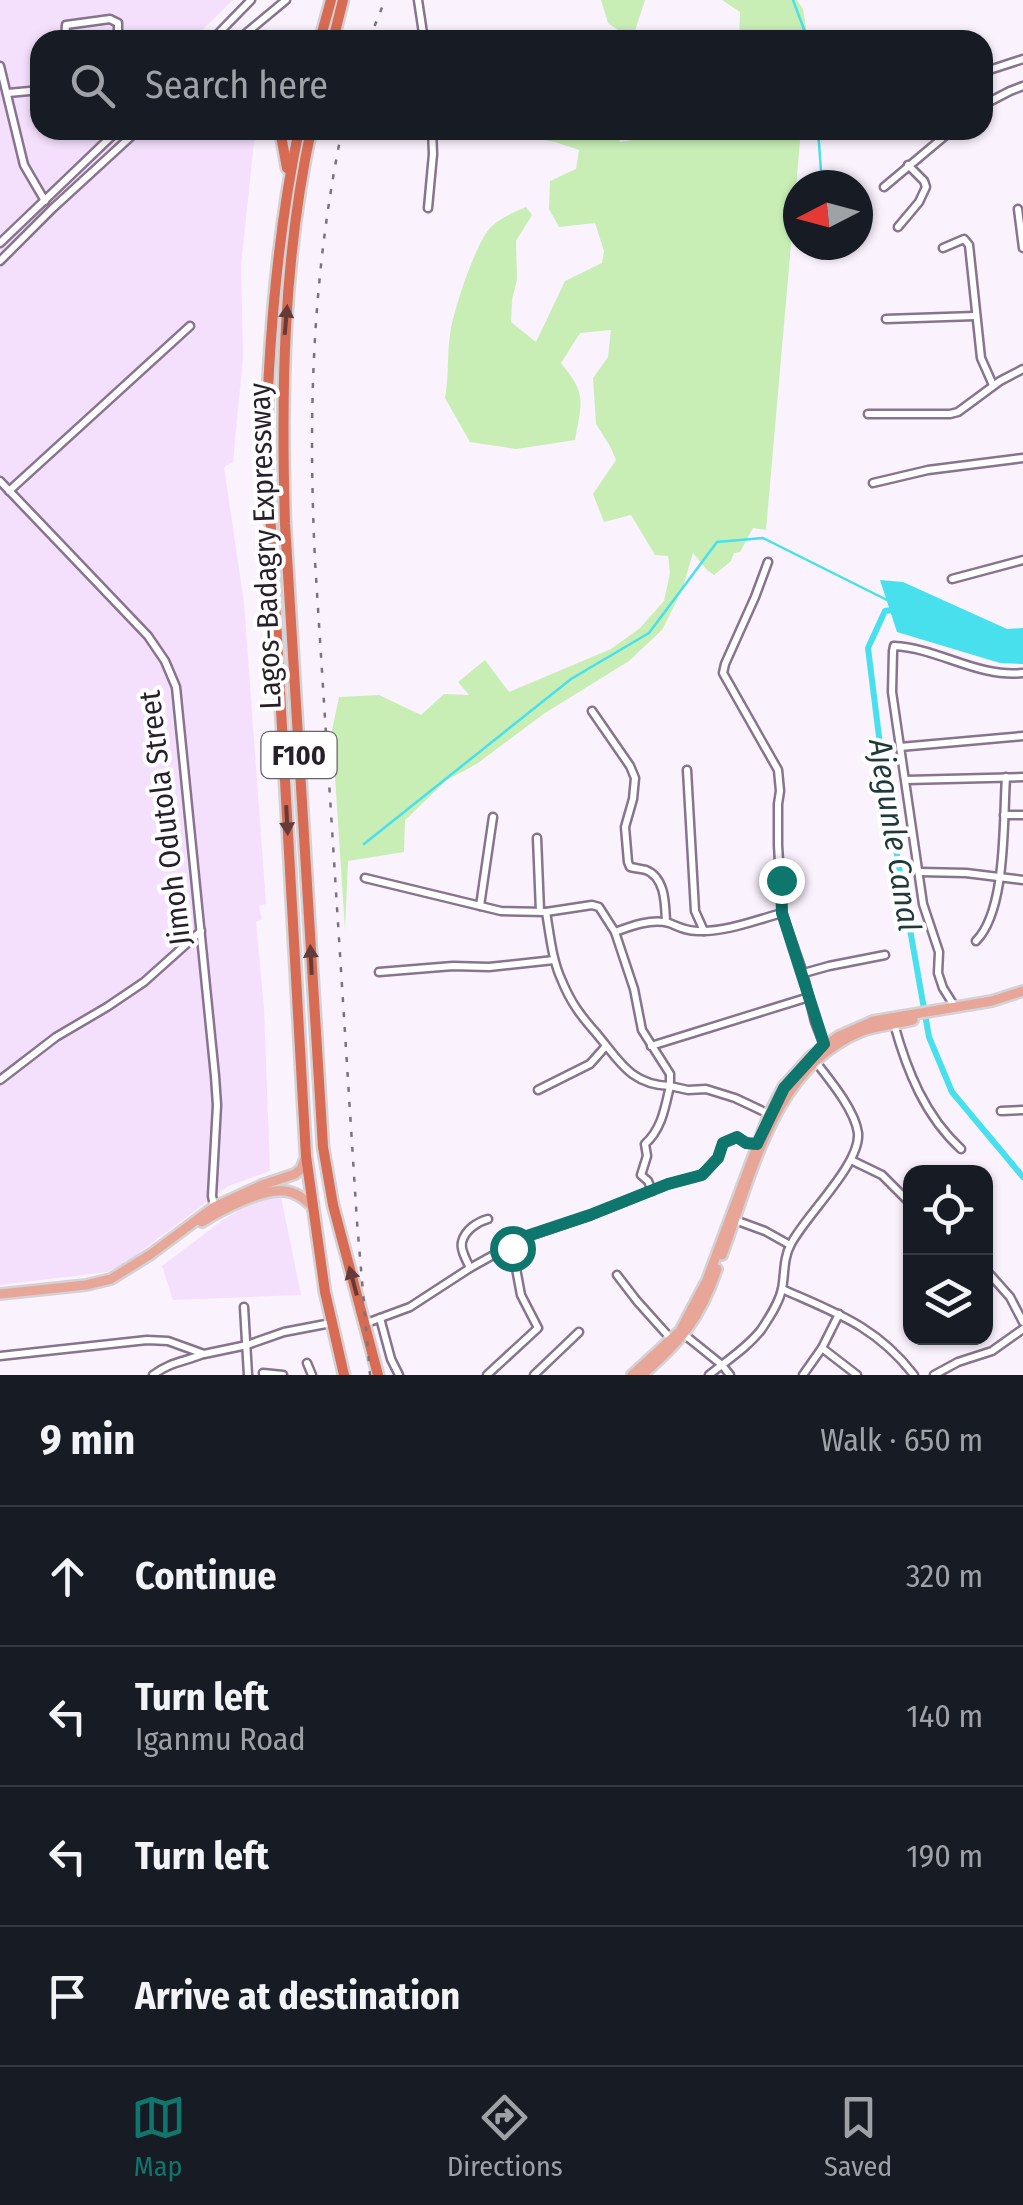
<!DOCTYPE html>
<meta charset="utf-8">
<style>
:root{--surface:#171b24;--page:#242831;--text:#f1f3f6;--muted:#9ea1a6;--line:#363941;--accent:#0f766e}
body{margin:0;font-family:"Fira Sans Condensed",sans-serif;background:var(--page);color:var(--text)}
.controls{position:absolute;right:30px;bottom:30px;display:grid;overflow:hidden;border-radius:20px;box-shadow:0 2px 8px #0004}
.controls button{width:90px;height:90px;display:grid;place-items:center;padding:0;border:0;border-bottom:2px solid var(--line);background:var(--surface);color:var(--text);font:50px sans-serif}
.compass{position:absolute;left:783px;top:170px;width:90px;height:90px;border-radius:50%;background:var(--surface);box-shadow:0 2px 8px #0004;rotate:264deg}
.stop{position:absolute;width:30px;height:30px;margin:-22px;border:8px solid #0f766e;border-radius:50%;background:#fff}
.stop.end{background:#0f766e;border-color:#fff;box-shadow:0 2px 10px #0008}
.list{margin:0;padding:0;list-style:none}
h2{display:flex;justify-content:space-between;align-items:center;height:130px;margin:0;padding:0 40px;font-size:42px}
h2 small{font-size:32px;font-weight:400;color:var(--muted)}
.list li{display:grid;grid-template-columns:65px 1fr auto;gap:30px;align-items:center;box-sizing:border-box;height:140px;padding:0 40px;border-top:2px solid var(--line)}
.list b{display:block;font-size:38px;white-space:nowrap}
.list p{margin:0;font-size:32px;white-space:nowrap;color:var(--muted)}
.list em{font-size:32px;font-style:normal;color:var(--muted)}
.icon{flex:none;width:55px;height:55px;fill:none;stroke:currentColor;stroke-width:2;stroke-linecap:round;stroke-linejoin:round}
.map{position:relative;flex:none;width:1023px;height:1375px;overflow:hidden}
.search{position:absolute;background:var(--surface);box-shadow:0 2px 8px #0004;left:30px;right:30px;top:30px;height:110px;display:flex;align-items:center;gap:25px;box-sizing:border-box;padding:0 35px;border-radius:30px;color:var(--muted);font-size:38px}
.sheet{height:690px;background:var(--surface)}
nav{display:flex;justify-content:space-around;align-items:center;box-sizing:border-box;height:140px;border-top:2px solid var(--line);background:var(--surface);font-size:28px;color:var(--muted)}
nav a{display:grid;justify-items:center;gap:5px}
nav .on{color:var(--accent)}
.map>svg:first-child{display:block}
.built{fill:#f4e0fc}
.green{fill:#c8eeb6}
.water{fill:#47e0ec}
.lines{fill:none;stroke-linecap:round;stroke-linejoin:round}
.stream{stroke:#47e0ec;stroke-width:2.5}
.canal{stroke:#47e0ec;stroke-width:6}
.minor-casing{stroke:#87748e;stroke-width:11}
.major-casing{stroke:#d4d2d4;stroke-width:14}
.highway-casing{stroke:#d4d2d4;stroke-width:15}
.minor{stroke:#fff;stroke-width:6}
.major{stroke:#e7a698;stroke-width:9}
.highway{stroke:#d76b53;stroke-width:10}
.rail{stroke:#7a727d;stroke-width:2.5;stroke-dasharray:5 10;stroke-linecap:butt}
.oneway{fill:#653a38}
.route{stroke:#0f766e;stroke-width:12}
.labels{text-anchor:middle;stroke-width:8;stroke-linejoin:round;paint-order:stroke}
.shield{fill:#fff;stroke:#68626a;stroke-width:2.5}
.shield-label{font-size:28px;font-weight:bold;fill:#271f2a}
.street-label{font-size:30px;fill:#271f2a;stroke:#fff}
.water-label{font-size:32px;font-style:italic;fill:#20393b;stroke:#fff}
</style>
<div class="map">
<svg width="1023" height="1375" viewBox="0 0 1023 1375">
<rect width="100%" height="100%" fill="#faf2fd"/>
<g class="built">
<path d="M0 0H233L192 40H40V130H263L254 141 241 266 243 357 233 462 224 467 244 603 266 904 259 906 262 919 256 922 264 1008 270 1171 228 1186 127 1262 107 1272 0 1285Z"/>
<path d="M281 1197 301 1295 173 1300 162 1266 224 1219 247 1205 267 1198Z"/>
</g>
<g class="green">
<path d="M601 0H645L632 40 608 23Z"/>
<path d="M722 0H797L803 9 808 40H739L740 12Z"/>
<path d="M511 130H616L620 142 667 134 671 130H801L766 530 753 528 740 552 734 553 731 561 714 575 707 570 693 553 682 590 662 630 629 661 545 713 478 763 447 780 405 820 404 852 348 861 345 930 332 730 339 697 379 695 421 715 444 694 469 695 458 682 485 660 509 692 611 649 640 628 664 601 670 573 668 556 655 555 631 515 604 522 593 494 616 460 610 446 596 424 593 378 608 357 611 330 580 333 561 363C587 395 582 400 575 440L516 449 470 442 445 398C449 376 447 356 450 335 452 314 474 249 487 232 495 220 512 213 526 207L532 215 516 241 517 279 512 300 511 322 536 342 565 281 602 263 604 251 595 223 559 227 549 209 550 181 576 169 579 150 555 142 512 134Z"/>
</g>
<path class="water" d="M880 580 903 582 1007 629 1023 628V664L1000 663 897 632Z"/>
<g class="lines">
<g class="stream">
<path d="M793 0 808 40"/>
<path d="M818 130 821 171"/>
<path d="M364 844 571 679 649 633 717 542 763 538 887 600"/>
</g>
<path class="canal" d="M899 609 885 611 868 648 886 793 929 1037 952 1092 1023 1177"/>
<defs>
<g id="minor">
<path d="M418 0 424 40"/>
<path d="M65 40 66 25 110 19 118 23V40"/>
<path d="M212 40 251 0"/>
<path d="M238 40 286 0"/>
<path d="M0 66 24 165 45 201"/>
<path d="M983 72 1023 59"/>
<path d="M8 93 40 90"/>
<path d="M983 105 1010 91 1023 86"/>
<path d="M884 187 952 130"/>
<path d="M428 208 433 154 432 130"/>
<path d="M1018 209 1023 248"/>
<path d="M898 227 919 202 926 187 924 181 908 165"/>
<path d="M0 243 118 130"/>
<path d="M943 248 964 239 969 245 981 358 993 385"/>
<path d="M0 261 52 209 138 130"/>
<path d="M886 319 975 316"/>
<path d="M868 414H950L958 412 1000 381 1023 369"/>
<path d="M0 481 148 636 165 661 176 687 215 1076 217 1105 212 1196 215 1210"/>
<path d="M873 483 928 470 1023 458"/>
<path d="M9 491 190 326"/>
<path d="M768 562 755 597 725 664 723 673 778 770 780 791 778 804V845L782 913 803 973 815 1022 824 1045"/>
<path d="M952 579 1023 560"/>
<path d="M592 711 630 766 635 778 633 799 625 827 628 862 630 867C635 868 641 869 646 870 666 878 665 905 666 922"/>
<path d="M900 747 1023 736"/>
<path d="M687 770 695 911 704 931"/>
<path d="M906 780 1023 777"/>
<path d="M1004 815H1023"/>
<path d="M537 838 540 911"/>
<path d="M920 872 966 873 1023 880"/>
<path d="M365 878 501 911 546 912 592 905 599 907 615 932 634 989 642 1030 670 1074V1086L688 1090 706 1089 735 1098 769 1114"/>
<path d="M480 906 493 817"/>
<path d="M546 912C550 935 552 960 562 981 571 1003 581 1016 596 1033 619 1060 630 1085 670 1086 665 1107 662 1129 645 1144L647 1156 641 1175 648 1181 652 1191"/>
<path d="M615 932C631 926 652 918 669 923 679 927 686 931 698 931 727 932 756 920 782 913"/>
<path d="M976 941C1007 910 1003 820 1006 777"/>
<path d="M379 972 453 966 489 967 554 960"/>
<path d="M804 973 829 966 885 955"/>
<path d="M955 1007 943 988 938 973 939 952 923 904 892 692 893 651 894 646C938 648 978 678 1023 673"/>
<path d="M894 1024C907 1071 925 1116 961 1149"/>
<path d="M651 1046 809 997"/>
<path d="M0 1080 56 1037 107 1007 144 982 201 931"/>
<path d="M538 1090 590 1064 606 1046"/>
<path d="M1001 1111 1023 1110"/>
<path d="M851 1160 882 1175 910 1203"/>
<path d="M735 1220 765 1231 790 1245"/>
<path d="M470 1268C467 1261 460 1250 462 1242 465 1230 477 1222 488 1219"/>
<path d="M986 1270 1010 1297 1023 1322"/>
<path d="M617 1275 637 1301 672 1340"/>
<path d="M782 1289C836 1313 876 1326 914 1375"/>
<path d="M244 1307 248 1375"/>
<path d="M380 1318 391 1359 399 1375"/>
<path d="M364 1324 410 1307 470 1268 495 1254 512 1247 520 1239 591 1215 668 1184 702 1175 718 1158 723 1143 737 1137 746 1143 761 1146"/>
<path d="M681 1332 722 1365 730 1375"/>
<path d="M822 1348 857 1375"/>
<path d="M0 1356 147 1340 168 1341 204 1354 247 1345 284 1332 331 1323"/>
<path d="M307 1363 312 1375"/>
<path d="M263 1373 283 1375"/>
<path d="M153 1375C170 1362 184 1362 203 1354"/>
<path d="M487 1375 538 1328 521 1295 512 1247"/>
<path d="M534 1375 579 1332"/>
<path d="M709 1375C726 1361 747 1348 761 1330 769 1318 779 1303 782 1289 785 1274 783 1258 791 1244 805 1216 861 1164 858 1133 855 1110 829 1079 815 1061"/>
<path d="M803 1375 822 1348 839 1314"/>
<path d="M934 1375 958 1362 992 1351 1023 1329"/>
</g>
<g id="major">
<path d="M202 1222C221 1210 263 1188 285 1191 296 1192 304 1199 312 1206"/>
<path d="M722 1255C752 1175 773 1068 860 1032 877 1025 895 1025 913 1020"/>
<path d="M0 1294 86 1285 111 1279 151 1254 214 1207 262 1185 295 1174 301 1169 305 1159"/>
<path d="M632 1375 680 1331 707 1280 769 1114 783 1087 810 1057 839 1036 873 1021 992 1001 1023 991"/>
<path d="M642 1375C681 1341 700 1319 717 1269"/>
</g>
<g id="highway">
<path d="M320 40 331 0"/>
<path d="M333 40 343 0"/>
<path d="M280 130 287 168"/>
<path d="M299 130C277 233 269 337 266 441L306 1156 325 1292 344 1375"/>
<path d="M311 130C283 260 281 392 285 524L323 1147 333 1205 378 1375"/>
</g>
</defs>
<use href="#minor" class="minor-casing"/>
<use href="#major" class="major-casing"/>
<use href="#highway" class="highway-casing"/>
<use href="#minor" class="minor"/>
<use href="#major" class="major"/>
<use href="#highway" class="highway"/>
<g class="rail">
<path d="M369 40 385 0"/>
<path d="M342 130C312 276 308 413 315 561L357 1222 370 1375"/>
</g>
</g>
<defs><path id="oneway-solid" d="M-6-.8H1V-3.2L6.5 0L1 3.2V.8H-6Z" transform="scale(2.5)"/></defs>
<g class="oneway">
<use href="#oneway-solid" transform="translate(286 320) rotate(-85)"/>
<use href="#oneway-solid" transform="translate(287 820) rotate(87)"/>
<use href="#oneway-solid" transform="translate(311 960) rotate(-93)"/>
<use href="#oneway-solid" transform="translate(353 1281) rotate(-105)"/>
</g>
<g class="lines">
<path class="route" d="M512 1248 520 1239 527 1236 590 1215 668 1184 702 1175 718 1158 723 1143 737 1137 746 1143 757 1144 784 1088 824 1044 782 913 781 880"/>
</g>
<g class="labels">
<rect class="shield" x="261.5" y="732" width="75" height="46" rx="8"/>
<g class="shield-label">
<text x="299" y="765">F100</text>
</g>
<g class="street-label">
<text transform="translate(265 546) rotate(-92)" y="10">Lagos-Badagry Expressway</text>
<text transform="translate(165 818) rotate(-97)" y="10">Jimoh Odutola Street</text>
</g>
<g class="water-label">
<text transform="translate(895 835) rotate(81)" y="11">Ajegunle Canal</text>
</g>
</g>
</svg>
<div class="controls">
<button><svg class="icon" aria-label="locate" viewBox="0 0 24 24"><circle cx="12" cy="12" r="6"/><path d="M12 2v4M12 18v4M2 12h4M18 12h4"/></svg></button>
<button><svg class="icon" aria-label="layers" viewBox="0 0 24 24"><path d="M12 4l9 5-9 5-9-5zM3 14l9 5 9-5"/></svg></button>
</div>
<svg class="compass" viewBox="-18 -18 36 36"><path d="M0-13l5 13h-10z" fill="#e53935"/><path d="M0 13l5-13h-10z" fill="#9ea1a6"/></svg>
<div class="stop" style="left:512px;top:1248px"></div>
<div class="stop end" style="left:781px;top:880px"></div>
<div class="search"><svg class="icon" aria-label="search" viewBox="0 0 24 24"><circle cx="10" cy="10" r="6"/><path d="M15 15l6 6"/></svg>Search here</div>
</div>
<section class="sheet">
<h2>9 min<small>Walk · 650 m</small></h2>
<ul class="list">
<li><svg class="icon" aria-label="ahead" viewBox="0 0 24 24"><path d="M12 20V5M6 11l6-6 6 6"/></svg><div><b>Continue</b></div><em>320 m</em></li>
<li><svg class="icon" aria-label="left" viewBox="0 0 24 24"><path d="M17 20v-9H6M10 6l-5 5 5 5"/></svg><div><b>Turn left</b><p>Iganmu Road</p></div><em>140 m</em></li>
<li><svg class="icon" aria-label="left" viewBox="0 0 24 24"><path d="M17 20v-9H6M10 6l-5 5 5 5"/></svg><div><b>Turn left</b></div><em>190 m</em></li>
<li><svg class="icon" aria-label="arrive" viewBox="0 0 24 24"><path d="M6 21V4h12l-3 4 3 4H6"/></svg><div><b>Arrive at destination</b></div></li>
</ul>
</section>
<nav>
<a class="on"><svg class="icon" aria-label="map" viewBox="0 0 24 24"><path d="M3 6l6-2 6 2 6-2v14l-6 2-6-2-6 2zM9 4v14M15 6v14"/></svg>Map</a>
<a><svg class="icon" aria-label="directions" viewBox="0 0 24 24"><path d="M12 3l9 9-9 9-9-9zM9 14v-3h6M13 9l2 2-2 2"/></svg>Directions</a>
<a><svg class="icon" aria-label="saved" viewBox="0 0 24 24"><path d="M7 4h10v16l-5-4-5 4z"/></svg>Saved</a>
</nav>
